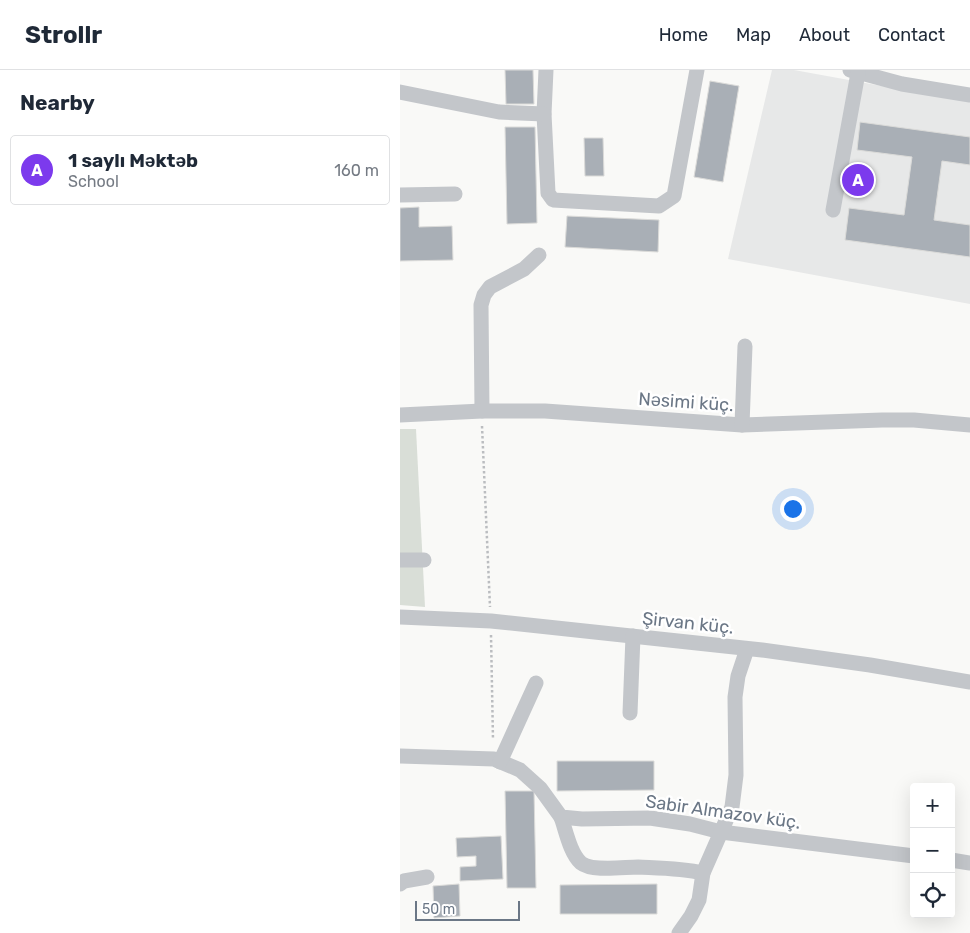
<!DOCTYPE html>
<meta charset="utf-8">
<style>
:root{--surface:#fff;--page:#f6f6f7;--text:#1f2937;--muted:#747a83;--line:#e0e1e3;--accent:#7c3aed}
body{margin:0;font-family:Rubik,sans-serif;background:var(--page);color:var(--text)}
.controls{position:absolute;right:15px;bottom:15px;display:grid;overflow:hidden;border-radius:5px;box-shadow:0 5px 20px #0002}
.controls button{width:45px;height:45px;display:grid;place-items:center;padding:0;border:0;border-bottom:1px solid var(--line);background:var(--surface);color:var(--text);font:25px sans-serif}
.scale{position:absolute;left:15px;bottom:12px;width:105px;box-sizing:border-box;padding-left:5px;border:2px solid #6b7786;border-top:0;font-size:14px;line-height:18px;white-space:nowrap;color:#6b7786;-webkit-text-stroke:4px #fff;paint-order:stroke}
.you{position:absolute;left:392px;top:438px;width:18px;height:18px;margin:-12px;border:4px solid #fff;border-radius:50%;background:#1a73e8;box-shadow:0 0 0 8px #1a73e833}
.badge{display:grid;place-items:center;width:32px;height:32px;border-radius:50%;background:var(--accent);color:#fff;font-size:16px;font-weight:700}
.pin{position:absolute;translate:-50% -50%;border:2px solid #fff;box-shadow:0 1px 5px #0006}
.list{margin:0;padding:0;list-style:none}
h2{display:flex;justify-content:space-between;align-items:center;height:65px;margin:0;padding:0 20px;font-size:21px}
h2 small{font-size:16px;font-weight:400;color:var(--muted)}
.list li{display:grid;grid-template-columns:32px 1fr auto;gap:15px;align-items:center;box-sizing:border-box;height:70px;margin:0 10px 10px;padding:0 10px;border:1px solid var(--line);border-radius:5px}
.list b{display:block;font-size:19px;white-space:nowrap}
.list p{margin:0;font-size:16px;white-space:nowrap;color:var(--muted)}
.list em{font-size:16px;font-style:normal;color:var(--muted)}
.icon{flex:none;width:28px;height:28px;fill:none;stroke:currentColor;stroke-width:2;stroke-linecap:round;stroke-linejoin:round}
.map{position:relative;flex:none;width:570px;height:863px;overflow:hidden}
header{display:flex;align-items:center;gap:30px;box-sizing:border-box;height:70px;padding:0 25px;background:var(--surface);border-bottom:1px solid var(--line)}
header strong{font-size:24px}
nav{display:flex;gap:28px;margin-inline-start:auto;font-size:18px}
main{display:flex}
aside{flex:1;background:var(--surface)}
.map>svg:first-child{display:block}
.built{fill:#e7e8e8}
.green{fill:#d9ded7}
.building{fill:#a9afb6;stroke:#dbdbd9}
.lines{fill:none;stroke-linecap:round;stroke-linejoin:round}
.path{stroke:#bbbdc0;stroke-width:2.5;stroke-dasharray:2.5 2.5;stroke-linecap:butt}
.minor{stroke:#c3c6ca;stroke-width:15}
.labels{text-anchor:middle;stroke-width:5;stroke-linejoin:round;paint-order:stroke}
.street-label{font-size:18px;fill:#6b7786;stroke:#fff}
</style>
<header>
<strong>Strollr</strong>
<nav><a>Home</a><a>Map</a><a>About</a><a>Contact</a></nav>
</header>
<main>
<aside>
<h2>Nearby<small></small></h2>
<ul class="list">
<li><span class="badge">A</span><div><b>1 saylı Məktəb</b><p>School</p></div><em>160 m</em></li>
</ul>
</aside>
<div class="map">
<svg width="570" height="863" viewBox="0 0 570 863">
<rect width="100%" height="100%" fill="#f9f9f7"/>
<path class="built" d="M372 0H394L570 32V234L328 189Z"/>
<path class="green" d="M0 359H16L25 537 0 535Z"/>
<g class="building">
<path d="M105 0H133L134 34H106Z"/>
<path d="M310 11 339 16 323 112 294 107Z"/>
<path d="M460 52 570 67V95L542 91 534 150 570 155V187L445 170 449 138 504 145 512 87 457 80Z"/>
<path d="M105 57H135L137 153 107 154Z"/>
<path d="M184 68H203L204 106H185Z"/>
<path d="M19 137V157L52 156 53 190 0 191V138Z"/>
<path d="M167 146 259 150 258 182 165 177Z"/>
<path d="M157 691H254V720L157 721Z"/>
<path d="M105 721H134L136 818H107Z"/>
<path d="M101 766 103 809 60 811V797L76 796V786L57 787 56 768Z"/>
<path d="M59 814 60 846 34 848 33 816Z"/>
<path d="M257 814V844H160V815Z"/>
</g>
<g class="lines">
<g class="path">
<path d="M82 356 90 537"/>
<path d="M91 565 93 670"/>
</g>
<g class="minor">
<path d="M146 0 144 44 148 123 153 130 259 136 274 126 297 0"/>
<path d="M450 0 502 14 570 25"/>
<path d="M0 22 99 42 144 44"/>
<path d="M0 125 55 124"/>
<path d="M433 140 458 3"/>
<path d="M82 341 81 235 84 225 90 217 124 199 139 185"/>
<path d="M0 345 82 341H145L342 355 482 350H514L570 355"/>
<path d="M342 355 345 276"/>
<path d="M0 490H24"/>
<path d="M0 547 91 551 362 580 470 595 570 612"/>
<path d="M230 643 233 566"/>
<path d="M0 686 94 689 120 700 140 718 161 747 182 749 250 748 290 754 321 762 514 786"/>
<path d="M100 692 136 613"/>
<path d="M161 747C166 761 170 783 181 793 192 802 224 797 238 797 260 798 282 798 303 803"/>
<path d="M551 790 570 793"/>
<path d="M0 814 4 811 27 807"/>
<path d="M279 863 291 846 299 830 303 803 332 737 336 705 335 627 338 606 347 579"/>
</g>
</g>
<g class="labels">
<g class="street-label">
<text transform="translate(286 332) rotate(4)" y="6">Nəsimi küç.</text>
<text transform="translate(288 553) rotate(6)" y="6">Şirvan küç.</text>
<text transform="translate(323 742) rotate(8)" y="6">Sabir Almazov küç.</text>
</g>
</g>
</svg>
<div class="controls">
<button>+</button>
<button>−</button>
<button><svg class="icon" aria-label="locate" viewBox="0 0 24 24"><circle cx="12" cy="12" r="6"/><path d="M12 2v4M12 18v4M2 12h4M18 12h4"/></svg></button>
</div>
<div class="scale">50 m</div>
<div class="you"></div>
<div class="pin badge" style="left:458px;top:110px">A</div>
</div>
</main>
